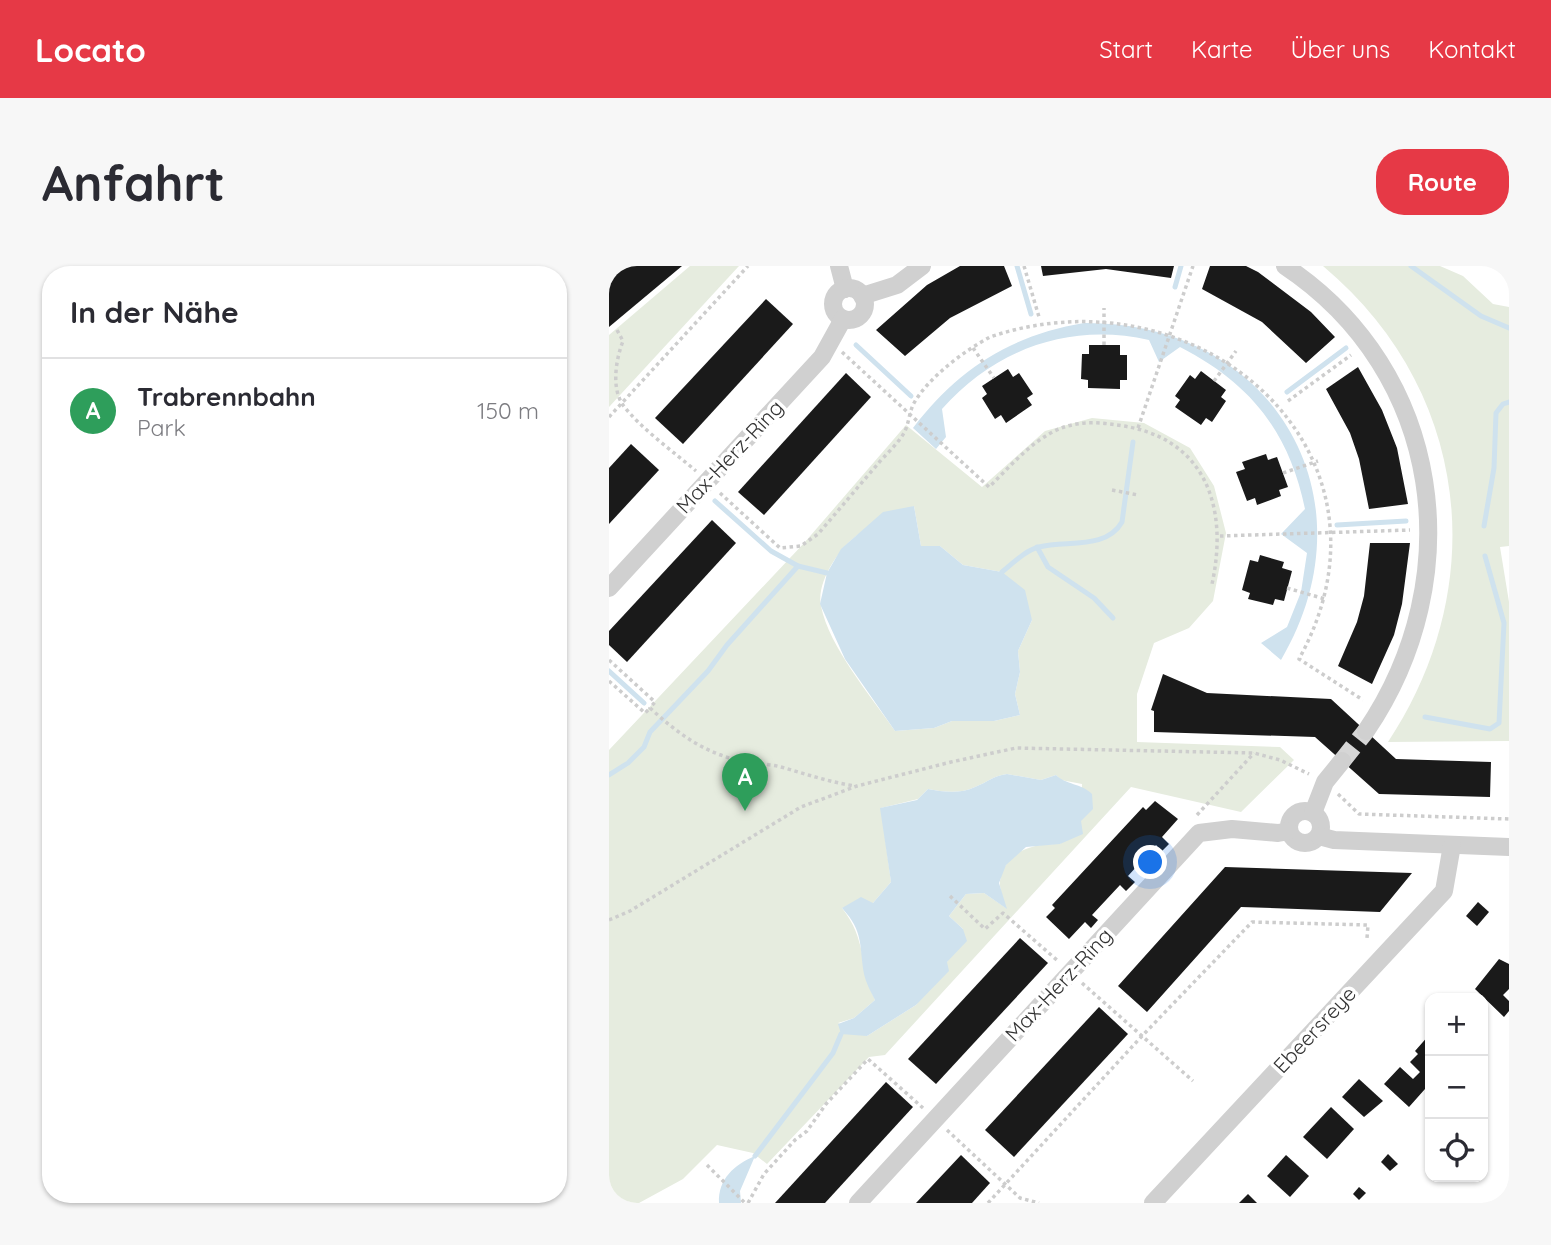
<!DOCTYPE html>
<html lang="de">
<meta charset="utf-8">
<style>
:root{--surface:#fff;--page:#f7f7f7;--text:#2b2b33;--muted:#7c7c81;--line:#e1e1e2;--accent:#e63946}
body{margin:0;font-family:Quicksand,sans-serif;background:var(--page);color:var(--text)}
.controls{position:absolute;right:21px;bottom:21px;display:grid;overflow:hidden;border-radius:14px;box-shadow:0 2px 5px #0004}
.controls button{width:63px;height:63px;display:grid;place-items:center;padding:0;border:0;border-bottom:2px solid var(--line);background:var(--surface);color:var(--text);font:35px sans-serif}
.you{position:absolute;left:542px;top:597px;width:24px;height:24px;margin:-18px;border:5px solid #fff;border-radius:50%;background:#1a73e8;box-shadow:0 0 0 10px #1a73e833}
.badge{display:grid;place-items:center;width:46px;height:46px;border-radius:50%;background:var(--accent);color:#fff;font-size:23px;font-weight:700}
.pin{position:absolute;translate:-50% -58px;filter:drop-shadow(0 2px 4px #0008)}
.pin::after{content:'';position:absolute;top:37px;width:24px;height:21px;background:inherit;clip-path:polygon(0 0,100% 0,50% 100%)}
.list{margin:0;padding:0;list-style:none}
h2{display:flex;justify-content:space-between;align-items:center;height:91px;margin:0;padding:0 28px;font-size:30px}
h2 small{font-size:23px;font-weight:400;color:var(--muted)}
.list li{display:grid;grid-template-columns:46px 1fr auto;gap:21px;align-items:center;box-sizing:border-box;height:105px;padding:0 28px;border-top:2px solid var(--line)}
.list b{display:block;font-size:26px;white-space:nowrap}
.list p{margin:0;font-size:23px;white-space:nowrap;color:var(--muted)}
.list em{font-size:23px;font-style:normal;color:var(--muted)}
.icon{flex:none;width:38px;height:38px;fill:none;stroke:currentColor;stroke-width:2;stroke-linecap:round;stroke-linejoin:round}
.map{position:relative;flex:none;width:900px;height:937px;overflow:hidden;border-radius:28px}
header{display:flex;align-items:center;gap:42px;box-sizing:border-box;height:98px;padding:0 35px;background:var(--accent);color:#fff}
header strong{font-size:33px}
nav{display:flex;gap:38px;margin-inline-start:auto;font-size:24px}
.intro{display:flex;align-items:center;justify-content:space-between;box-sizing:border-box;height:168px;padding:0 42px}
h1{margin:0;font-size:49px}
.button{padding:18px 32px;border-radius:28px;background:var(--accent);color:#fff;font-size:24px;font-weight:700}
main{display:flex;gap:42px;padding:0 42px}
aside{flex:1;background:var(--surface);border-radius:28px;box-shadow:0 2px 5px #0004}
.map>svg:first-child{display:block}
.green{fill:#e6ecdf;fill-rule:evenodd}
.water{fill:#cfe2ee}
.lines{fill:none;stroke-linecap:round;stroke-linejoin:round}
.stream{stroke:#cfe2ee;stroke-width:5}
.building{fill:#1a1a1a}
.street-tunnel{stroke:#d6d6d6;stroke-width:18;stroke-dasharray:18 9;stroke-linecap:butt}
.path{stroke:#cdcdcd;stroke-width:3.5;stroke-dasharray:3.5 3.5;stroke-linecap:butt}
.street{stroke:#d0d0d0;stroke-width:18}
.labels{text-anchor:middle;stroke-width:7;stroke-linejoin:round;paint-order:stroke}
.street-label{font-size:21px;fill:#333;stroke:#fff}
</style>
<header>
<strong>Locato</strong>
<nav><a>Start</a><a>Karte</a><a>Über uns</a><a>Kontakt</a></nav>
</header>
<div class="intro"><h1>Anfahrt</h1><a class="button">Route</a></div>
<main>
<aside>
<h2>In der Nähe<small></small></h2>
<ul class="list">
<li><span class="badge" style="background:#2e9e5b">A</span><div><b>Trabrennbahn</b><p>Park</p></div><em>150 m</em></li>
</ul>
</aside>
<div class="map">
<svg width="900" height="937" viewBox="0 0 900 937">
<rect width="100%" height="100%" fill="#fff"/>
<g class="green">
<path d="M81 0H130L0 141V69Z"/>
<path d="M714 0H831L854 10 884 38 900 41V280L891 281 900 336V475L779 476C883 319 861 123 714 0Z"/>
<path d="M483 152 535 157 581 182 605 220 617 267 604 335 580 362 545 377 528 428V476L671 481 685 494 632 546 522 521 276 789 260 791 158 898 144 887 108 879 74 913 30 937H0V484L196 276 297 159 373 221 436 165ZM305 240 312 280H331L354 299 393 306 423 354 409 385 411 406 406 428 411 449 385 455H343L325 462 286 465C262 430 220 381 212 340 207 316 230 283 247 270 263 257 286 249 305 240ZM398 508 432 514 447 509 452 514 473 518 472 555 451 578C425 577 396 584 391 615 390 623 395 634 397 642L375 627 357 628 340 650 354 663 338 696 307 739 258 770 229 757 245 752 266 734C250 698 258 674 233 642L264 637 282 616 272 542 309 533 319 523C334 526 352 528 366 521 379 516 383 510 398 508Z"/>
</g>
<g class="water">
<path d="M475 57C663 55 768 231 672 394L652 377 678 361 692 326 698 287 672 268 696 243C680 165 641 117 571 81L550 96 540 74C461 56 386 83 333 143L337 171 327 183 304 162C348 104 402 69 475 57Z"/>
<path d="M305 240 312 280H331L354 299 393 306 416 324 423 354 409 385 411 406 406 428 411 449 385 455H343L325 462 286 465 236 393 211 338 218 307 232 283 274 246Z"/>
<path d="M398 508 432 514 447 509C457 519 472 517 483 528L484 543 472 555 474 568 451 578 417 581 397 599 390 617 398 643 375 627 357 628 340 650 354 663 358 675 338 696 340 705 307 739 258 770 232 768 229 758 245 752 266 734C262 726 257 717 255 708 250 679 255 666 233 642L252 631 264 637 282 616 271 542 308 534 319 523C334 526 352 528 366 521 379 516 383 510 398 508Z"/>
<path d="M146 890 131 925 132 937H110C109 913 125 899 146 890Z"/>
</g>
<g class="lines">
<g class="stream">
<path d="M408 0 422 48"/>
<path d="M802 0 872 50 900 62"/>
<path d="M566 21 572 0"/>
<path d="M247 79 302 130"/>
<path d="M678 126 737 82"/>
<path d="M106 235 162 285 189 300"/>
<path d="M728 259 797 255"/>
<path d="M875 260 885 202 887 147 894 138 900 136"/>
<path d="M428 281 439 301 485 332 504 352"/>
<path d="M393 306C404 297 417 284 430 281 458 274 497 284 513 256L524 176"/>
<path d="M0 405 35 437"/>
<path d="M816 451 881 463 890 457 895 357 876 290"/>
<path d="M0 509 19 497 35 481 41 466 99 405 118 379 189 300 218 307"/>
<path d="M146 890 224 787 232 768"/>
</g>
</g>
<g class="building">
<path d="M0 0H73L0 61Z"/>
<path d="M351 0H395L403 20 341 52 296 90 267 64 318 19Z"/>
<path d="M432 0H565L562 12 497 3 434 10Z"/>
<path d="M601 0H637L649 6 702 46 726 71 697 97 653 56 593 23Z"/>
<path d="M157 33 184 58 74 178 46 152Z"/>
<path d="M480 79H511V89H518V114H511V123L479 122V114L472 113 473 88H480Z"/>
<path d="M749 101 773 144 788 182 799 238 760 243 750 193 741 167 717 123Z"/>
<path d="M399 103 404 111 410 107 424 128 418 132 423 139 397 157 392 149 386 153 373 132 378 128 373 120Z"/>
<path d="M592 105 617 124 612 131 617 135 603 156 597 152 592 159 566 141 571 134 566 130 581 109 586 113Z"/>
<path d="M237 107 262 131 155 249 129 226Z"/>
<path d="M22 178 50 204 0 258V202Z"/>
<path d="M657 188 659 194 668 191 679 221 670 224 672 230 648 239 646 232 638 235 627 206 636 203 633 196Z"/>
<path d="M103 254 127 277 18 396 0 379V365Z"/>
<path d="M761 277H801L793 338 785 369 763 418 729 400 748 356 755 330Z"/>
<path d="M651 289 675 296 673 302 683 305 675 335 666 333 664 339 639 333 641 327 633 324 641 294 649 296Z"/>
<path d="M554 408 598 427 722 433 787 493 882 496 881 531 770 528 706 471 545 466V445L542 444Z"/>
<path d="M546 535 569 553 553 571 560 578 553 585 547 579 519 610 526 616 517 625 511 619 483 649 489 654 482 662 476 656 460 673 437 651 446 642 443 639 534 541 537 544Z"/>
<path d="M616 601 803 607 771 646 632 641 538 746 509 720Z"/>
<path d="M869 636 880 646 868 660 857 650Z"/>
<path d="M411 672 439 697 327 818 299 793Z"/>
<path d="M890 693 900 698V723L894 729 900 735V745L895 751 866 723Z"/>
<path d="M490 741 519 768 405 891 376 864Z"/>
<path d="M821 768V823L819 826 816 823 800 841 775 818 791 801 804 813 811 806 801 796 809 788 806 785Z"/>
<path d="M750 813 774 835 755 851 733 831Z"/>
<path d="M277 816 304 841 216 937H166Z"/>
<path d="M722 841 745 863 718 893 694 871Z"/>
<path d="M779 888 789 898 781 905 772 896Z"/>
<path d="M352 889 381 917 363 937H307Z"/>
<path d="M677 889 700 910 681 931 658 910Z"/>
<path d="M750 921 757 927 750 934 744 928Z"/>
<path d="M639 928 648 937H630Z"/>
</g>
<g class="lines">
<path class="street-tunnel" d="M733 495 757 465"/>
<g class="path">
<path d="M415 0 430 51"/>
<path d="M8 64 14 75C7 93 2 122 14 139 31 162 65 186 87 205"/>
<path d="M495 79V42"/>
<path d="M364 82 385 112"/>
<path d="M233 86 380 221C402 200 422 175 450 163 469 155 489 156 508 159 596 170 620 240 603 318"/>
<path d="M605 115 627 85"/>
<path d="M679 135 742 89"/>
<path d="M0 151 139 0"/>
<path d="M529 162 584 0"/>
<path d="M674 207 709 195"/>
<path d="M503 224 529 229"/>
<path d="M111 227 171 282 192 280 209 268C229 245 248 222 268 199 276 189 288 179 295 167 300 158 300 146 305 137 320 111 355 85 381 71 590 0 804 186 690 393L754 434"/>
<path d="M611 270 801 264"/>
<path d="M678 322 716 333"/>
<path d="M0 394 46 436 41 442C66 465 91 484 124 493 139 498 157 497 172 501 197 508 220 516 246 520"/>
<path d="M0 415 36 447 41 442"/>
<path d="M729 528 750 548 900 553"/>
<path d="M588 549 645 487"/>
<path d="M341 630 376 663 394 647 449 695"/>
<path d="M0 654 21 645 192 541 248 520 342 496 407 482 645 487 671 494 700 508"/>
<path d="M473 717 584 815"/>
<path d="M338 864 411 932 430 937"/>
<path d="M98 899 136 937"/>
<path d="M139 937 155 908 186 874 198 865 217 838 259 793 314 842"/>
<path d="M379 937 533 770 643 656 759 659 758 672"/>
</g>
<g class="street">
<path d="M230 0 236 23"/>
<path d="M676 0C835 106 861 312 757 465"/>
<circle cx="240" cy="38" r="16"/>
<path d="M253 30 288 19 313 0"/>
<path d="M0 322 213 91 234 53"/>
<circle cx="696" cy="561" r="16"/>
<path d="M704 547 716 516 733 495"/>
<path d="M710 570 725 574 900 581"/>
<path d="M249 937 590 567 623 563 669 567 680 565"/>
<path d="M544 937 835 625 843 579"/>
</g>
</g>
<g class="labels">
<g class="street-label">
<text transform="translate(121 191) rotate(-47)" y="7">Max-Herz-Ring</text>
<text transform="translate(450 719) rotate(-47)" y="7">Max-Herz-Ring</text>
<text transform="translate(706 764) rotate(-47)" y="7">Ebeersreye</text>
</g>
</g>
</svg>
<div class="controls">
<button>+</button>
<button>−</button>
<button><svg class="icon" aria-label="locate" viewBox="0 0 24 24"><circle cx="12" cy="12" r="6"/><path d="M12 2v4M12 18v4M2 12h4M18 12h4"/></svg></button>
</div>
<div class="you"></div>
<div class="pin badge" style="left:136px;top:545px;background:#2e9e5b">A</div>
</div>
</main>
